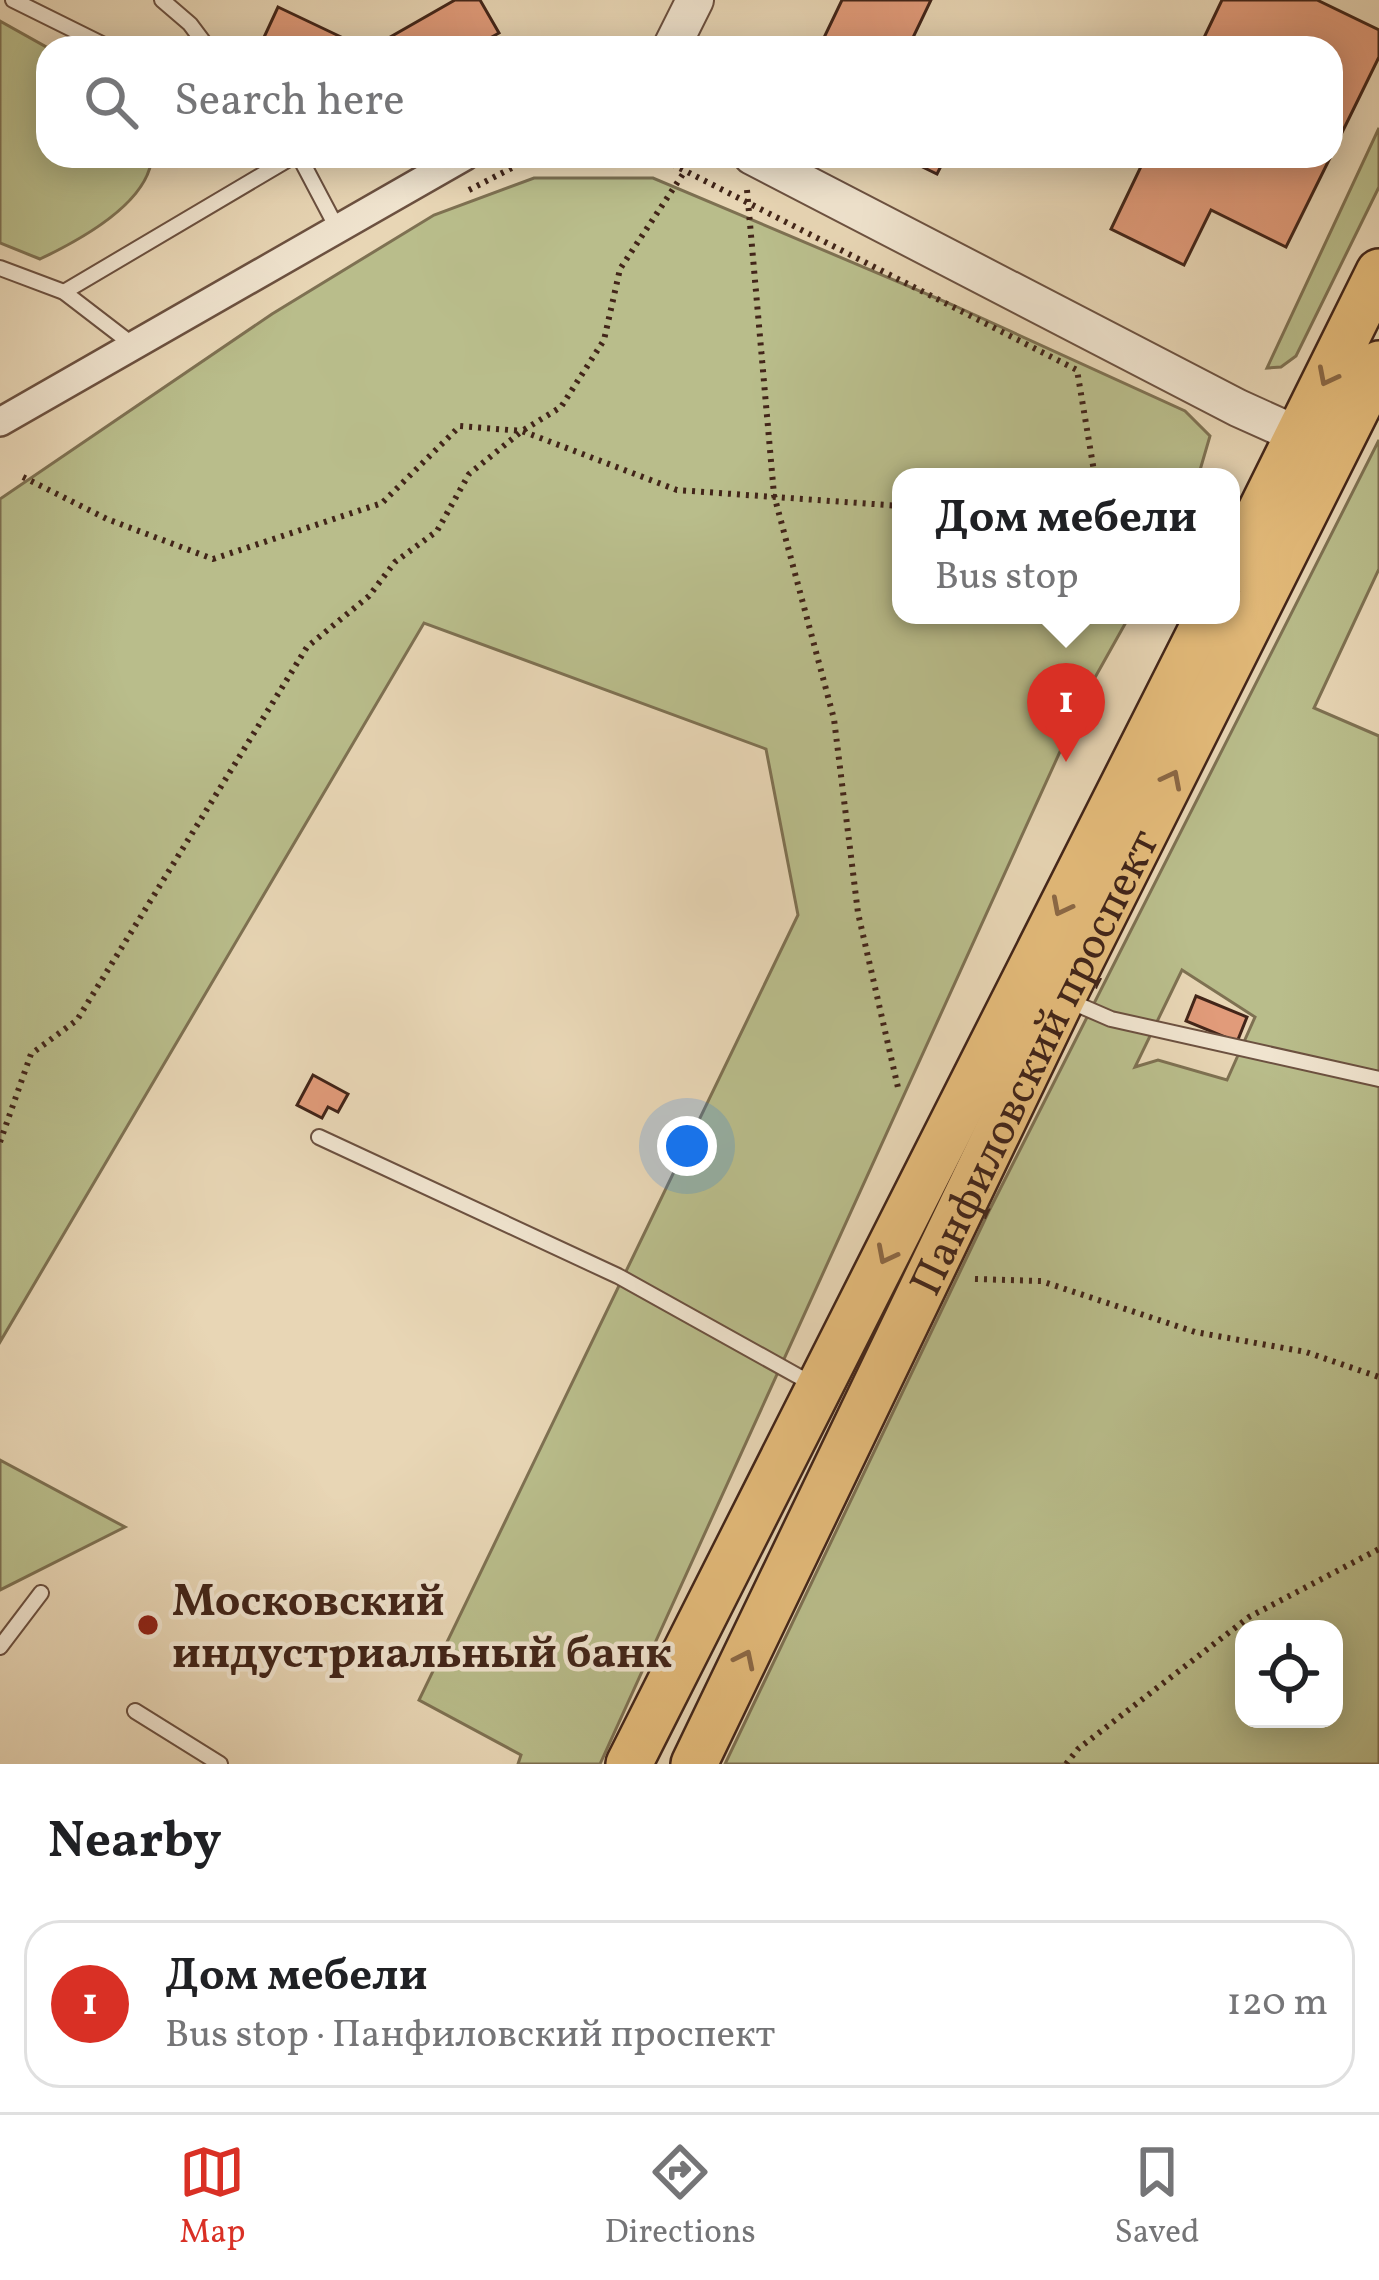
<!DOCTYPE html>
<meta charset="utf-8">
<style>
:root{--surface:#fff;--page:#f6f6f6;--text:#202124;--muted:#757577;--line:#e0e0e0;--accent:#d93025}
body{margin:0;font-family:Vollkorn,serif;background:var(--page);color:var(--text)}
.controls{position:absolute;right:36px;bottom:36px;display:grid;overflow:hidden;border-radius:24px;box-shadow:0 6px 30px #0003}
.controls button{width:108px;height:108px;display:grid;place-items:center;padding:0;border:0;border-bottom:3px solid var(--line);background:var(--surface);color:var(--text);font:60px sans-serif}
.you{position:absolute;left:687px;top:1146px;width:42px;height:42px;margin:-30px;border:9px solid #fff;border-radius:50%;background:#1a73e8;box-shadow:0 0 0 18px #1a73e833}
.badge{display:grid;place-items:center;width:78px;height:78px;border-radius:50%;background:var(--accent);color:#fff;font-size:39px;font-weight:700}
.pin{position:absolute;translate:-50% -99px;filter:drop-shadow(0 3px 6px #0008)}
.pin::after{content:'';position:absolute;top:63px;width:42px;height:36px;background:inherit;clip-path:polygon(0 0,100% 0,50% 100%)}
.popup{position:absolute;left:892px;top:468px;width:348px;height:156px;box-sizing:border-box;display:grid;place-content:center;border-radius:24px;background:var(--surface);filter:drop-shadow(0 3px 9px #0005);font-size:39px;white-space:nowrap;color:var(--muted)}
.popup b{font-size:45px;color:var(--text)}
.popup::after{content:'';position:absolute;left:50%;top:100%;margin-left:-24px;border:24px solid transparent;border-top-color:var(--surface)}
.list{margin:0;padding:0;list-style:none}
h2{display:flex;justify-content:space-between;align-items:center;height:156px;margin:0;padding:0 48px;font-size:51px}
h2 small{font-size:39px;font-weight:400;color:var(--muted)}
.list li{display:grid;grid-template-columns:78px 1fr auto;gap:36px;align-items:center;box-sizing:border-box;height:168px;margin:0 24px 24px;padding:0 24px;border:3px solid var(--line);border-radius:36px}
.list b{display:block;font-size:45px;white-space:nowrap}
.list p{margin:0;font-size:39px;white-space:nowrap;color:var(--muted)}
.list em{font-size:39px;font-style:normal;color:var(--muted)}
.icon{flex:none;width:66px;height:66px;fill:none;stroke:currentColor;stroke-width:2;stroke-linecap:round;stroke-linejoin:round}
.map{position:relative;flex:none;width:1379px;height:1764px;overflow:hidden}
.search{position:absolute;background:var(--surface);box-shadow:0 6px 30px #0003;left:36px;right:36px;top:36px;height:132px;display:flex;align-items:center;gap:30px;box-sizing:border-box;padding:0 42px;border-radius:36px;color:var(--muted);font-size:45px}
.sheet{height:348px;background:var(--surface)}
nav{display:flex;justify-content:space-around;align-items:center;box-sizing:border-box;height:168px;border-top:3px solid var(--line);background:var(--surface);font-size:33px;color:var(--muted)}
nav a{display:grid;justify-items:center;gap:6px}
nav .on{color:var(--accent)}
.map>svg:first-child{display:block}
.green{fill:#b9bd8b;stroke:#7e7152;stroke-width:3;fill-rule:evenodd}
.building{fill:#e19b7a;stroke:#422519;stroke-width:3}
.lines{fill:none;stroke-linecap:round;stroke-linejoin:round}
.service-casing{stroke:#6c5140;stroke-width:18}
.minor-casing{stroke:#6c5140;stroke-width:32}
.tertiary-casing{stroke:#6c5140;stroke-width:40}
.primary-casing{stroke:#422519;stroke-width:50}
.path{stroke:#422519;stroke-width:6;stroke-dasharray:3 6;stroke-linecap:butt}
.service{stroke:#f0e4cf;stroke-width:14}
.minor{stroke:#f0e4cf;stroke-width:27}
.tertiary{stroke:#f0e4cf;stroke-width:36}
.primary{stroke:#e4bb7a;stroke-width:45}
.oneway{stroke:#8b6845}
.poi-dot{fill:#8f2418;stroke:#f0e4cf;stroke-width:4.5}
.labels{text-anchor:middle;stroke-width:9;stroke-linejoin:round;paint-order:stroke}
.street-label{font-size:45px;fill:#422519;stroke:#f0e4cf}
.poi-label{font-size:45px;font-weight:bold;fill:#422519;stroke:#f0e4cf;text-anchor:start}
</style>
<div class="map">
<svg width="1379" height="1764" viewBox="0 0 1379 1764">
<rect width="100%" height="100%" fill="#e8d6b5"/>
<filter id="stains"><feTurbulence type="fractalNoise" baseFrequency=".00167" numOctaves="4"/><feColorMatrix values="0 0 0 0 .2 0 0 0 0 .09 0 0 0 0 .02 0 0 0 .5 -.17"/></filter>
<radialGradient id="worn" r=".72"><stop offset=".6" stop-color="#630" stop-opacity="0"/><stop offset="1" stop-color="#630" stop-opacity=".3"/></radialGradient>
<g class="green">
<path d="M0 21 48 48V156H152C149 203 78 241 40 259L0 243Z"/>
<path d="M1379 128V187L1296 356 1281 367 1267 368Z"/>
<path d="M534 178H653L953 305 1185 411 1210 436 1198 477H901V615H1130L1088 690 600 1764H518L521 1755 419 1700 798 915 766 749 424 623 0 1342V499L272 314 434 215Z"/>
<path d="M1379 440V569L1314 708 1379 736V1764H725L989 1211ZM1182 970 1255 1017 1227 1080 1158 1060 1135 1067ZM1244 1629H1334V1719H1244Z"/>
<path d="M0 1460 125 1527 0 1590Z"/>
</g>
<g class="building">
<path d="M455 0H480L499 33 472 48H371Z"/>
<path d="M842 0H931L908 48H819Z"/>
<path d="M1222 0H1317L1379 30V57L1331 155V48H1199Z"/>
<path d="M278 7 358 45 356 48H259Z"/>
<path d="M900 156H946L937 174Z"/>
<path d="M1146 156H1331L1286 247 1211 210 1184 265 1111 229Z"/>
<path d="M1196 996 1247 1017 1237 1042 1186 1021Z"/>
<path d="M313 1075 348 1094 338 1112 328 1107 322 1118 297 1105Z"/>
</g>
<g class="lines">
<defs>
<g id="service">
<path d="M13 0 110 48"/>
<path d="M162 0 190 24 208 48"/>
<path d="M299 156 337 228"/>
<path d="M0 268 64 292 133 345"/>
<path d="M64 292 294 156"/>
<path d="M1067 1000 1111 1019 1379 1079"/>
<path d="M319 1137 618 1276 814 1385"/>
<path d="M0 1647 41 1593"/>
<path d="M135 1711 220 1764"/>
</g>
<path id="minor" d="M0 422 465 156"/>
<g id="tertiary">
<path d="M671 48 695 0"/>
<path d="M752 156 1238 408 1320 445"/>
</g>
<g id="primary">
<path d="M1231 571 1379 272"/>
<path d="M629 1764 1209 615"/>
<path id="s1" d="M694 1764 1062 998 1379 364"/>
</g>
</defs>
<use href="#service" class="service-casing"/>
<use href="#minor" class="minor-casing"/>
<use href="#tertiary" class="tertiary-casing"/>
<use href="#primary" class="primary-casing"/>
<g class="path">
<path d="M656 156 1077 370 1095 477"/>
<path d="M469 190 535 156"/>
<path d="M747 190 774 495 834 719 858 913 899 1092"/>
<path d="M23 477 107 519 213 559 382 503 460 426 522 431 677 490 901 506"/>
<path d="M0 1142 31 1054 77 1020 307 647 369 596 395 562 437 531 469 474 522 431 561 407 604 340 620 269 685 171"/>
<path d="M975 1279 1041 1281 1195 1332 1306 1352 1379 1377"/>
<path d="M1066 1764 1078 1749 1249 1617 1379 1549"/>
</g>
<use href="#service" class="service"/>
<use href="#minor" class="minor"/>
<use href="#tertiary" class="tertiary"/>
<use href="#primary" class="primary"/>
</g>
<defs><path id="oneway-chevron" d="M-2-3.5L2.5 0L-2 3.5" fill="none" stroke-width="1.6" stroke-linecap="round" stroke-linejoin="round" transform="scale(3)"/></defs>
<g class="oneway">
<use href="#oneway-chevron" transform="translate(1327 377) rotate(117)"/>
<use href="#oneway-chevron" transform="translate(1172 779) rotate(-63)"/>
<use href="#oneway-chevron" transform="translate(1061 907) rotate(117)"/>
<use href="#oneway-chevron" transform="translate(886 1255) rotate(117)"/>
<use href="#oneway-chevron" transform="translate(745 1659) rotate(-64)"/>
</g>
<circle class="poi-dot" cx="148" cy="1625" r="12"/>
<g class="labels">
<g class="street-label">
<text dy="16" stroke="none"><textPath href="#s1" startOffset="780">Панфиловский проспект</textPath></text>
</g>
<g class="poi-label">
<text x="172" y="1615">Московский<tspan x="172" dy="52">индустриальный банк</tspan></text>
</g>
</g>
<rect width="100%" height="100%" filter="url(#stains)"/>
<rect width="100%" height="100%" fill="url(#worn)"/>
</svg>
<div class="controls">
<button><svg class="icon" aria-label="locate" viewBox="0 0 24 24"><circle cx="12" cy="12" r="6"/><path d="M12 2v4M12 18v4M2 12h4M18 12h4"/></svg></button>
</div>
<div class="you"></div>
<div class="pin badge" style="left:1066px;top:762px">1</div>
<div class="popup"><b>Дом мебели</b>Bus stop</div>
<div class="search"><svg class="icon" aria-label="search" viewBox="0 0 24 24"><circle cx="10" cy="10" r="6"/><path d="M15 15l6 6"/></svg>Search here</div>
</div>
<section class="sheet">
<h2>Nearby<small></small></h2>
<ul class="list">
<li><span class="badge">1</span><div><b>Дом мебели</b><p>Bus stop · Панфиловский проспект</p></div><em>120 m</em></li>
</ul>
</section>
<nav>
<a class="on"><svg class="icon" aria-label="map" viewBox="0 0 24 24"><path d="M3 6l6-2 6 2 6-2v14l-6 2-6-2-6 2zM9 4v14M15 6v14"/></svg>Map</a>
<a><svg class="icon" aria-label="directions" viewBox="0 0 24 24"><path d="M12 3l9 9-9 9-9-9zM9 14v-3h6M13 9l2 2-2 2"/></svg>Directions</a>
<a><svg class="icon" aria-label="saved" viewBox="0 0 24 24"><path d="M7 4h10v16l-5-4-5 4z"/></svg>Saved</a>
</nav>
